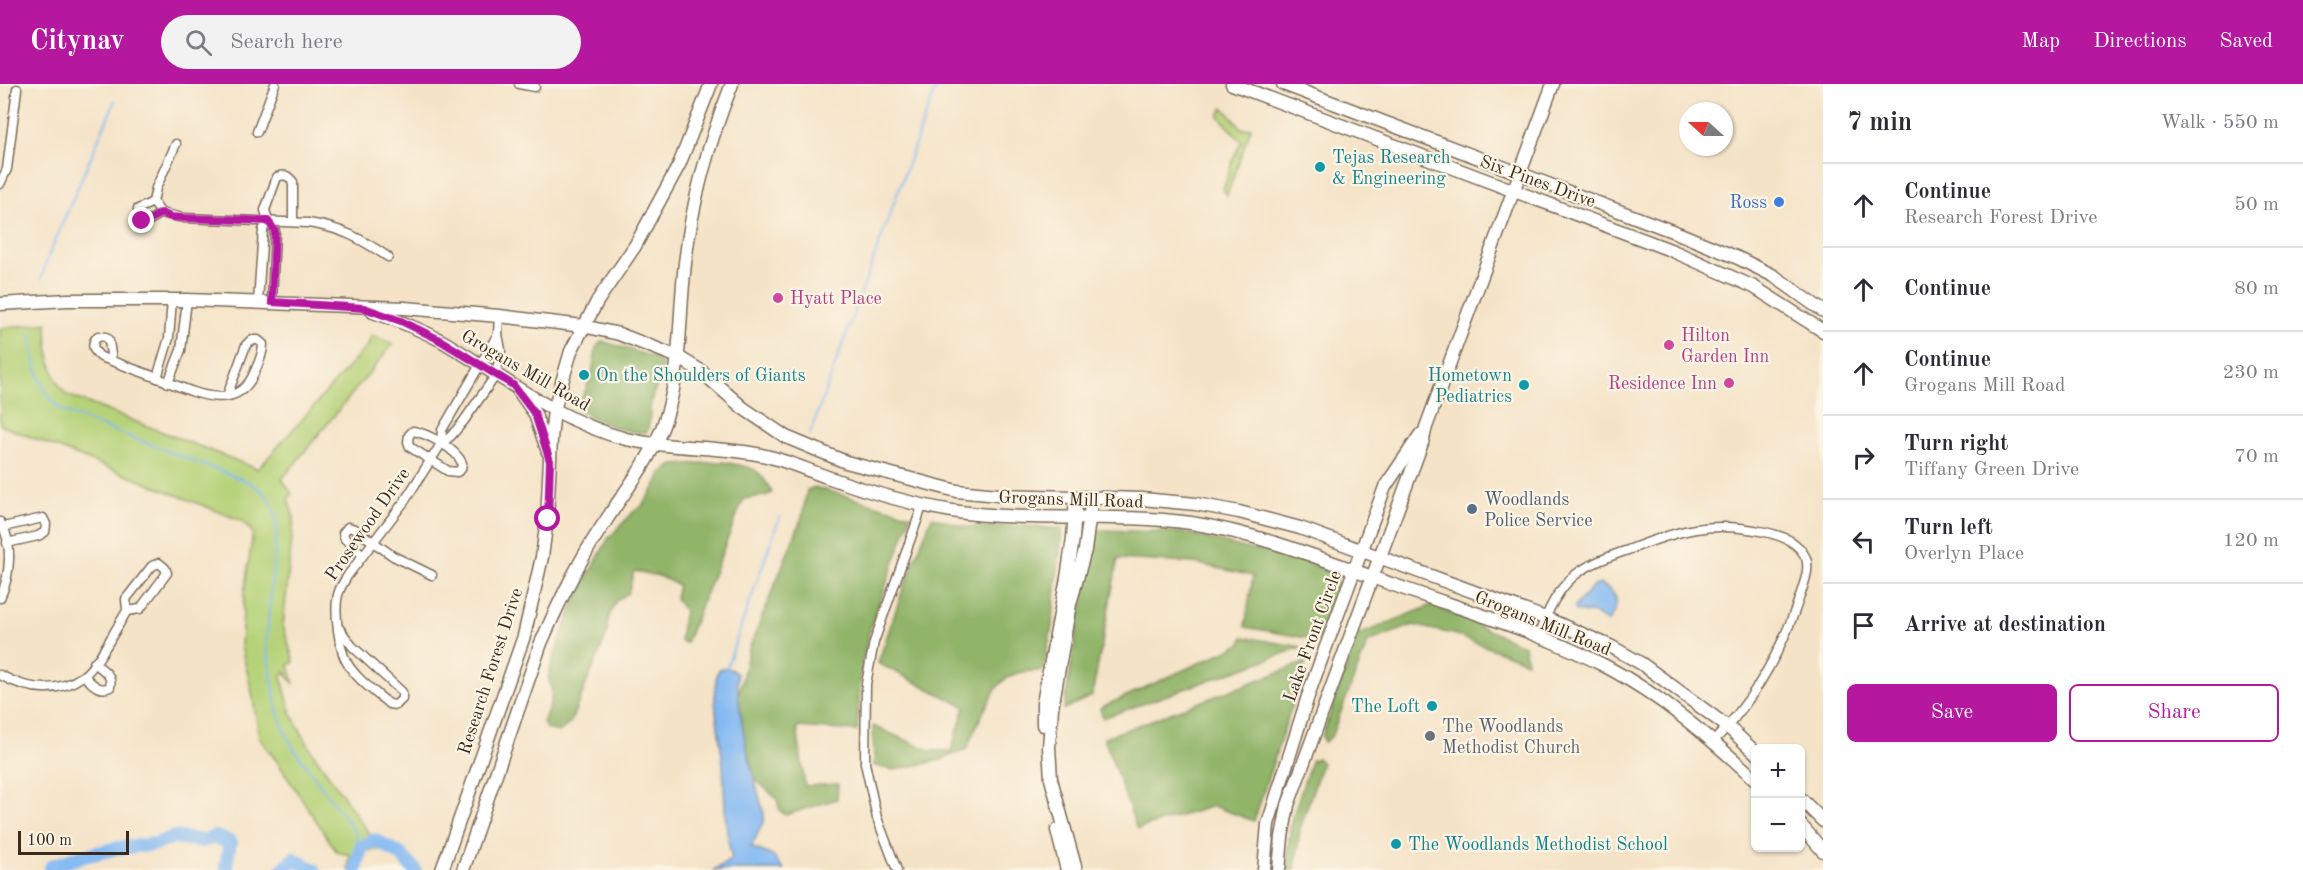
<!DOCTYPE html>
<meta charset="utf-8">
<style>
:root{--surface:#fff;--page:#f2f2f3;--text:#2b2b33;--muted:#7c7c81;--line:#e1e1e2;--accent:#b5179e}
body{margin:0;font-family:"Old Standard TT",serif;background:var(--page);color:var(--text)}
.controls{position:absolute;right:18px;bottom:18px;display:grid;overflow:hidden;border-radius:9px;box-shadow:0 2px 4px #0004}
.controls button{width:54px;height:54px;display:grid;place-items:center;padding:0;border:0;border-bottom:2px solid var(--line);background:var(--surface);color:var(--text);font:30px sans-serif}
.compass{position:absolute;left:1679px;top:18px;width:54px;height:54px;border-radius:50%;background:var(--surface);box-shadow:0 2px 4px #0004;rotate:291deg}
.scale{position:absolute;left:18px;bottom:15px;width:111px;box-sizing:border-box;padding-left:6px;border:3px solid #3b2a1e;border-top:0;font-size:16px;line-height:21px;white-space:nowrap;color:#3b2a1e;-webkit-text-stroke:4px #fcf5e5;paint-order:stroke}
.stop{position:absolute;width:18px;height:18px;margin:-14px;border:4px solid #b5179e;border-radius:50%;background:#fff}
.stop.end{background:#b5179e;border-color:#fff;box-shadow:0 2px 6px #0008}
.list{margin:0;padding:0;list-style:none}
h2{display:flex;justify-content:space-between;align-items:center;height:78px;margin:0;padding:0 24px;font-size:26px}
h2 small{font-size:20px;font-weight:400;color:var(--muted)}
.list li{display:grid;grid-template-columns:39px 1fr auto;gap:18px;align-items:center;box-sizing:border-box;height:84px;padding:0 24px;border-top:2px solid var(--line)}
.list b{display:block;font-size:22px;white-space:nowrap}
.list p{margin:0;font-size:20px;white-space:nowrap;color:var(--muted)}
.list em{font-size:20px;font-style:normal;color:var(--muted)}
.actions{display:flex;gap:12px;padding:18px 24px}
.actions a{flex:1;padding:14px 0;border:2px solid var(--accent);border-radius:9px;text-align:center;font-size:21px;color:var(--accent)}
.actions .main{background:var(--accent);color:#fff}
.icon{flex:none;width:33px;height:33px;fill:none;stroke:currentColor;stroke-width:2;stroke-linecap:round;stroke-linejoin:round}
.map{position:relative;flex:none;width:1823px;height:786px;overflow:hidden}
header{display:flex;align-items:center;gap:36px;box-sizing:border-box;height:84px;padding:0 30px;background:var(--accent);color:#fff}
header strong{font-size:28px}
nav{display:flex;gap:33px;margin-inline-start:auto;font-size:21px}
.search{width:420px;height:54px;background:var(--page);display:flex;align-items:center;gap:15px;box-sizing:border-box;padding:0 21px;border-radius:33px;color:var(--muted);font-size:22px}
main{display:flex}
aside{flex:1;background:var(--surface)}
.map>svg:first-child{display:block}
.green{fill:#b5d278;stroke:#787e4b;stroke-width:1.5}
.forest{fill:#90b468;stroke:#666f43;stroke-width:1.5}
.water{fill:#84b9f3;stroke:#607288;stroke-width:1.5}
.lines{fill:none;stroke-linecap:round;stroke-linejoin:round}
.stream{stroke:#84b9f3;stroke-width:2}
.river{stroke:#84b9f3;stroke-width:14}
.street-casing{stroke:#7c6b59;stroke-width:11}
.secondary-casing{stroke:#7c6b59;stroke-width:15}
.street{stroke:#fff;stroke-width:8}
.secondary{stroke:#fff;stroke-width:12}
.route{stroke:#b5179e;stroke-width:8}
.culture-dot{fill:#0f9aa8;stroke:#fcf5e5;stroke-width:2}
.shop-dot{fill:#3f7fe0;stroke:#fcf5e5;stroke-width:2}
.hotel-dot{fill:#d1479c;stroke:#fcf5e5;stroke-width:2}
.service-dot{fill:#5c6f8a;stroke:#fcf5e5;stroke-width:2}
.worship-dot{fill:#6b7280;stroke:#fcf5e5;stroke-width:2}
.labels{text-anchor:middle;stroke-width:4.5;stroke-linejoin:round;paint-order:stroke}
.culture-label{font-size:18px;fill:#0d838f;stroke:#fcf5e5;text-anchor:start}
.street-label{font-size:18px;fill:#3b2a1e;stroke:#fcf5e5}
.shop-label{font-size:18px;fill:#366cbe;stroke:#fcf5e5;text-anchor:end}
.hotel-label{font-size:18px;fill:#b23c85;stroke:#fcf5e5;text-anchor:start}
.service-label{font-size:18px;fill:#4e5e75;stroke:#fcf5e5;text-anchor:start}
.worship-label{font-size:18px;fill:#5b616d;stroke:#fcf5e5;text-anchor:start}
</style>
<header>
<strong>Citynav</strong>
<div class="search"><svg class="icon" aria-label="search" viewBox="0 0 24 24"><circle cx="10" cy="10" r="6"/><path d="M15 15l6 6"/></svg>Search here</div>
<nav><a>Map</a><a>Directions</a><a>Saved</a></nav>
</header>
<main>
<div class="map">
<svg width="1823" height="786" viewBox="0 0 1823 786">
<rect width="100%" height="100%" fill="#fcf5e5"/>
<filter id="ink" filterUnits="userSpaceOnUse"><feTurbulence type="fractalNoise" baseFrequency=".0167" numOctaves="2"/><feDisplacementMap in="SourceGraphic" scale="12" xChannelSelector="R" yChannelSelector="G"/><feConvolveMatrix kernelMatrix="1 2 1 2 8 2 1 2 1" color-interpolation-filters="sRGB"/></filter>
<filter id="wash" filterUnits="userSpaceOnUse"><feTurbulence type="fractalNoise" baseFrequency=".008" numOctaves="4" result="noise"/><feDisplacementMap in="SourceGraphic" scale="24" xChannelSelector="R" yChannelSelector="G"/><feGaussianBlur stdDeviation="1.35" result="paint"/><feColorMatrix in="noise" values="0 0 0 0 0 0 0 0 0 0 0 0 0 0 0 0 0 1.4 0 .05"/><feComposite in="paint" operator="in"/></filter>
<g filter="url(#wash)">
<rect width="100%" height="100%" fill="#f4e3c7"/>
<g class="green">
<path d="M1223 23 1242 45 1251 44 1227 111 1223 105C1231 87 1231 73 1242 58L1219 32Z"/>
<path d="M47 239C47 262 49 294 67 311L258 385 368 261 371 251 393 260 282 395 292 410 288 415 294 434 283 542 294 578 289 581 294 600 285 588 281 592 291 629 311 666 371 752 387 761 386 765 364 767 358 786 353 783 348 786 350 771 337 768 276 676 259 654 252 608 241 562 244 510 253 449 242 437 0 341V244Z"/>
</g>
<g class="forest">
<path d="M602 257 656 274 662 280C663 294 656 301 652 313 649 324 651 337 647 348 627 351 592 336 576 323 589 304 594 286 596 263Z"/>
<path d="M722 378C750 383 759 381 772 409 763 414 753 412 743 416L686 559 680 557 684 526 675 514 678 501 659 492 634 487 628 509 616 517 608 535 607 550 570 639 559 648 547 645 543 639 551 617 552 606 548 593 555 569 575 517 608 455 633 428 642 422 655 403 661 389 673 381Z"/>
<path d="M815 403 911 431 870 545 861 584 857 647 797 643 805 702 838 700 837 715 786 731 780 727 777 715 755 695 745 658 738 613 749 565 802 433 807 406Z"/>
<path d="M932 433 965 443 1022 442 1062 445 1052 542 1043 587C1007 586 1000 595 985 625 978 639 972 651 967 665L941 676 894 686 874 682 873 642 931 667H951L965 623 878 579 903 505Z"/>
<path d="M1093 446 1183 448 1248 465 1286 470 1330 487 1339 497 1318 556 1245 543 1253 492 1194 479 1118 475 1092 612 1064 625Z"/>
<path d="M1432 521 1524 562 1527 578 1453 550 1413 541 1368 558 1331 653 1324 658 1322 652 1358 551Z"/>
<path d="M1243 553 1302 563 1103 634 1100 624 1241 560Z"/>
<path d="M1306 578 1254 737 1213 722 1137 745 1104 654Z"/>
<path d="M1317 674 1322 679 1300 745 1295 786H1286L1291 738 1311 677Z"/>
</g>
<g class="water">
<path d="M1600 500C1621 510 1620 521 1608 538L1595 530 1575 527 1574 523 1594 502Z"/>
<path d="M726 584 732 586 737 590C738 638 751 684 764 730V737L751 763 773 772 784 786H714L732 775C724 744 725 714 723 682 721 650 711 621 717 589L720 585Z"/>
</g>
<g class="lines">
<g class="stream">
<path d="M41 195 48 173 115 17"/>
<path d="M31 248C33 276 39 308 62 327L244 396C268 407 276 419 277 446L266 560 277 626 285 648 294 665 356 749 357 759 361 763"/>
<path d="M810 350 937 0"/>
<path d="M726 585 780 432"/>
</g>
<g class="river">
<path d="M50 786 52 782 76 774 118 764 156 760 174 753 202 757 215 753 230 758 226 782 228 786"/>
<path d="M282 786 294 775 314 786"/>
<path d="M356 786 361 763 375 756 400 770 415 786"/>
</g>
</g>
</g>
<g filter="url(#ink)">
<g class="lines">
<defs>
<g id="street">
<path d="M519 0 535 3"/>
<path d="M257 48 275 0"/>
<path d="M0 100 7 85 17 5"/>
<path d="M153 118 138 125V133C147 141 152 135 161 129"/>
<path d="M161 129 184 134 308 139C342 144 360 154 388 173"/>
<path d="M161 129 153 118 156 104 176 60"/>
<path d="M258 218 263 146 268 137"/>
<path d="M272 218 275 147 268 137 265 126 277 93C284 90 288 91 293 98V138"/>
<path d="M112 277 109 257 106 253 98 252C90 260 93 267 101 273 120 280 139 287 158 294 189 306 237 333 255 287 259 278 263 270 263 260L258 256H251L246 261 227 312"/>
<path d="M157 294 169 254 172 216"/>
<path d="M168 299 181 266 187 216"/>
<path d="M413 347C429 350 456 365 462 379L461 385 457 388 448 387 410 363 408 358 409 351Z"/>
<path d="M441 360 442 346 498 250"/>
<path d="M0 438C14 458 10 493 0 514"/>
<path d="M3 443 43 434 46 440 45 448 38 452 7 459"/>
<path d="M363 471 345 455 343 449 348 443 355 445 393 472 432 491"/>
<path d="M339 544 352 562 402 608V615L396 621 389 620C375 608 355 594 346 577 339 563 335 532 337 516 338 506 343 499 348 491L404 418 441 360 451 352 463 338 496 291 501 266 498 250 499 232"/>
<path d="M1538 553C1547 528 1559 500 1582 486 1596 477 1613 471 1628 466 1679 446 1711 436 1765 448 1782 452 1798 457 1806 474 1810 485 1804 499 1801 509 1783 565 1755 615 1714 657"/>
<path d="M0 591C26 605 56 611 83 592 97 583 117 542 127 527L126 515 152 482 159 479 165 484 167 489 140 525 127 527"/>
<path d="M84 592C93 600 98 608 110 603 113 591 103 586 94 579"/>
<path d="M897 786 877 734 865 679 866 600 874 558 923 420"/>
</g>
<g id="secondary">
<path d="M1232 0 1673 167 1754 203 1823 247"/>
<path d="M1283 0 1680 150 1738 174 1774 192 1823 227"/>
<path d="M0 220 67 216H187L405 224 499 232 583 242 619 250 678 273 701 287 743 324 786 353 846 378 957 407 998 411 1142 415 1196 420 1239 428 1300 444 1545 534 1612 563 1642 580 1728 643 1756 669"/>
<path d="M373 228C397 236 420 245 442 257 502 292 558 337 626 355 672 366 720 361 766 372 788 377 809 387 830 394 869 408 911 420 952 427 1031 439 1112 428 1191 439 1261 450 1325 476 1391 500 1463 526 1539 547 1607 583 1662 612 1710 654 1756 696"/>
<path d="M518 306 535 330 548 368"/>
<path d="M1043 641V619L1067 494 1073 454 1076 414"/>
<path d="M1800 714 1823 737"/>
<path d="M1800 740 1823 767"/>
<path d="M1057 746 1067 786"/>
<path d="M442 786 524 552 542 473 547 435 551 355 554 326 571 267 598 216 635 162 679 81 711 0"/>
<path d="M463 786 541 559C560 516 580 474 607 435 629 401 654 371 666 333 681 286 679 237 684 189 690 125 708 60 732 0"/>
<path d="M1076 786 1051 695 1049 663 1052 624 1070 520 1085 466 1092 414"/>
<path d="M1264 786 1268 740 1310 606 1385 403 1420 351"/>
<path d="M1279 786 1282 753 1288 721 1422 359 1426 343 1553 0"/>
</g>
</defs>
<use href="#street" class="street-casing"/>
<use href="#secondary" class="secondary-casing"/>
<use href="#street" class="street"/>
<use href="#secondary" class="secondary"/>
</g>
</g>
<g class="lines" filter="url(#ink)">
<path class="route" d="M142 137H148L161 129 171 133 184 134 268 137 275 147 272 218 364 224 401 237 438 255 513 301 535 330 550 377 548 435"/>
</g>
<g class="culture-dot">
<circle cx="1320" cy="83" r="6"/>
<circle cx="584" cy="291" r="6"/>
<circle cx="1524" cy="301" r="6"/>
<circle cx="1432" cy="622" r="6"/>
<circle cx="1396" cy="760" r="6"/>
</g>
<circle class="shop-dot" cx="1779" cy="118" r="6"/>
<g class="hotel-dot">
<circle cx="778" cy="214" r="6"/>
<circle cx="1669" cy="261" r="6"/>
<circle cx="1729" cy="299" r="6"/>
</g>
<circle class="service-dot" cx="1472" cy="425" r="6"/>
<circle class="worship-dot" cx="1430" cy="652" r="6"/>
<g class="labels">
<g class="culture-label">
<text x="1332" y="79">Tejas Research<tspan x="1332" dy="21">&amp; Engineering</tspan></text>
<text x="596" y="297">On the Shoulders of Giants</text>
<text x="1512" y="297" text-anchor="end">Hometown<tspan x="1512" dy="21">Pediatrics</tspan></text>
<text x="1420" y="628" text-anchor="end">The Loft</text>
<text x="1408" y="766">The Woodlands Methodist School</text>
</g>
<g class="street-label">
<text transform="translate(1538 97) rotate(20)" y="6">Six Pines Drive</text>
<text transform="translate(526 286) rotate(30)" y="6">Grogans Mill Road</text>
<text transform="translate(1071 415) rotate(2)" y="6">Grogans Mill Road</text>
<text transform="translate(367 440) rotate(-55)" y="6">Prosewood Drive</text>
<text transform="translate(1543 539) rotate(22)" y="6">Grogans Mill Road</text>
<text transform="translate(1312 552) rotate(-70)" y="6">Lake Front Circle</text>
<text transform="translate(490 587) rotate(-72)" y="6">Research Forest Drive</text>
</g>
<g class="shop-label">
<text x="1767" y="124">Ross</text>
</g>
<g class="hotel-label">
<text x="790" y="220">Hyatt Place</text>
<text x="1681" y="257">Hilton<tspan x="1681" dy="21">Garden Inn</tspan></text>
<text x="1717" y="305" text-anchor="end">Residence Inn</text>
</g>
<g class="service-label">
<text x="1484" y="421">Woodlands<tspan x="1484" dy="21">Police Service</tspan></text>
</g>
<g class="worship-label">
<text x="1442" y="648">The Woodlands<tspan x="1442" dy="21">Methodist Church</tspan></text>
</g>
</g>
</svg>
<div class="controls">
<button>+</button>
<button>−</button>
</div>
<svg class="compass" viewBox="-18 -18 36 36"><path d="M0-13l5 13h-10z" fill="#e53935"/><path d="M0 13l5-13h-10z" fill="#7c7c81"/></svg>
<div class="scale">100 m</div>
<div class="stop" style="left:548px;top:435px"></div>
<div class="stop end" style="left:142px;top:137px"></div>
</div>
<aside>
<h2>7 min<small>Walk · 550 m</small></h2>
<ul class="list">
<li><svg class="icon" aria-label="ahead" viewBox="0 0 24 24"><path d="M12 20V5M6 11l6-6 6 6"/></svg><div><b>Continue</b><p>Research Forest Drive</p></div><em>50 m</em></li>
<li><svg class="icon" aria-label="ahead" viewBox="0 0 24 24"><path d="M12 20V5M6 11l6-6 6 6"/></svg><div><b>Continue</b></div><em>80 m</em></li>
<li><svg class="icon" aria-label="ahead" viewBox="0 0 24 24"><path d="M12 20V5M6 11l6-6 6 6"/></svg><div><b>Continue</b><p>Grogans Mill Road</p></div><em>230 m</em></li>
<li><svg class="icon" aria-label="right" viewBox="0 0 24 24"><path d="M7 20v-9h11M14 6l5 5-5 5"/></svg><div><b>Turn right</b><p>Tiffany Green Drive</p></div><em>70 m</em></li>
<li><svg class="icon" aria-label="left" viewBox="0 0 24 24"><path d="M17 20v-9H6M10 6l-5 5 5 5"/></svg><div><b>Turn left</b><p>Overlyn Place</p></div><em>120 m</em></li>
<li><svg class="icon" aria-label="arrive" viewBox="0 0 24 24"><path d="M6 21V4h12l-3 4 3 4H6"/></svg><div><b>Arrive at destination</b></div></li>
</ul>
<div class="actions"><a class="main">Save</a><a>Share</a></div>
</aside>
</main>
